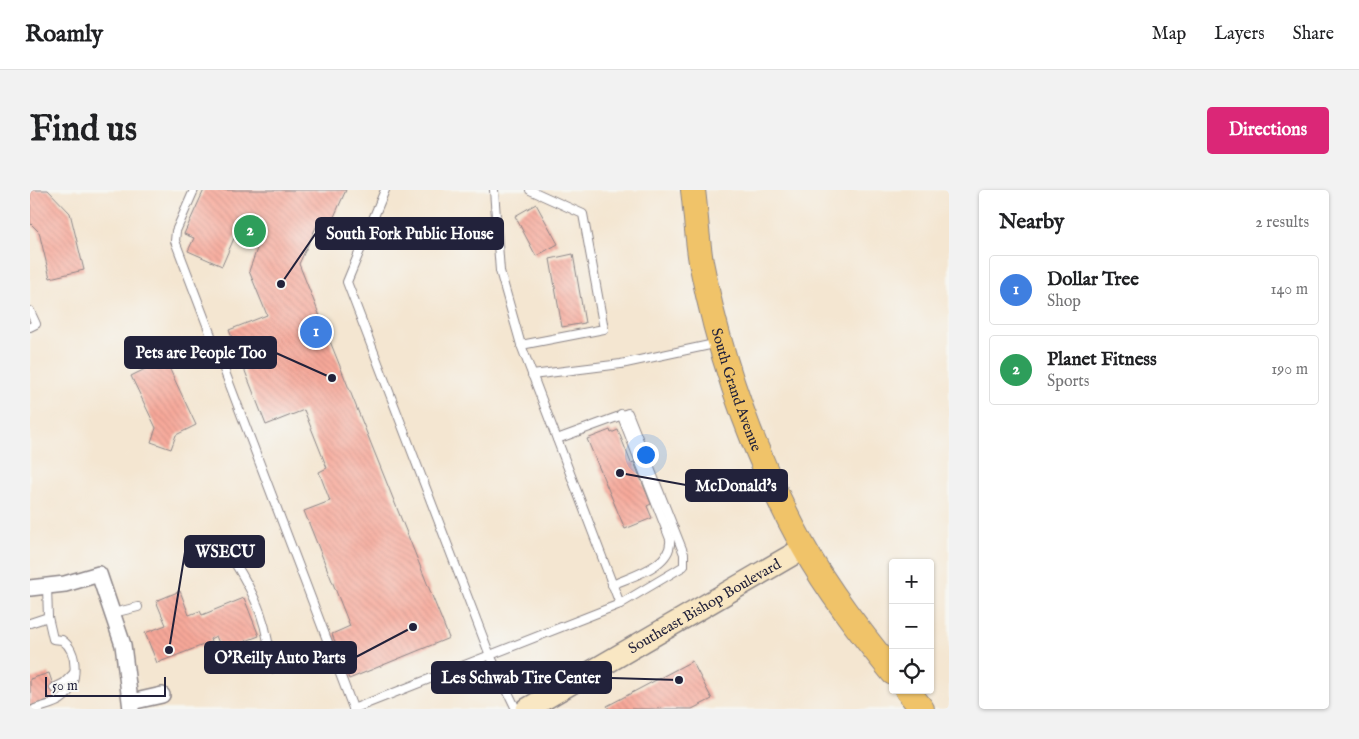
<!DOCTYPE html>
<meta charset="utf-8">
<style>
:root{--surface:#fff;--page:#f2f2f2;--text:#202124;--muted:#757577;--line:#e0e0e0;--accent:#db2777}
body{margin:0;font-family:"IM FELL English",serif;background:var(--page);color:var(--text)}
.controls{position:absolute;right:15px;bottom:15px;display:grid;overflow:hidden;border-radius:5px;box-shadow:0 1px 4px #0004}
.controls button{width:45px;height:45px;display:grid;place-items:center;padding:0;border:0;border-bottom:1px solid var(--line);background:var(--surface);color:var(--text);font:25px sans-serif}
.scale{position:absolute;left:15px;bottom:12px;width:121px;box-sizing:border-box;padding-left:5px;border:2px solid #22223b;border-top:0;font-size:14px;line-height:18px;white-space:nowrap;color:#22223b;-webkit-text-stroke:4px #f6f6f2;paint-order:stroke}
.you{position:absolute;left:615px;top:264px;width:18px;height:18px;margin:-12px;border:4px solid #fff;border-radius:50%;background:#1a73e8;box-shadow:0 0 0 8px #1a73e833}
.badge{display:grid;place-items:center;width:32px;height:32px;border-radius:50%;background:var(--accent);color:#fff;font-size:16px;font-weight:700}
.pin{position:absolute;translate:-50% -50%;border:2px solid #fff;box-shadow:0 1px 5px #0006}
.list{margin:0;padding:0;list-style:none}
h2{display:flex;justify-content:space-between;align-items:center;height:65px;margin:0;padding:0 20px;font-size:21px}
h2 small{font-size:16px;font-weight:400;color:var(--muted)}
.list li{display:grid;grid-template-columns:32px 1fr auto;gap:15px;align-items:center;box-sizing:border-box;height:70px;margin:0 10px 10px;padding:0 10px;border:1px solid var(--line);border-radius:5px}
.list b{display:block;font-size:19px;white-space:nowrap}
.list p{margin:0;font-size:16px;white-space:nowrap;color:var(--muted)}
.list em{font-size:16px;font-style:normal;color:var(--muted)}
.icon{flex:none;width:28px;height:28px;fill:none;stroke:currentColor;stroke-width:2;stroke-linecap:round;stroke-linejoin:round}
.map{position:relative;flex:none;width:919px;height:519px;overflow:hidden;border-radius:5px}
header{display:flex;align-items:center;gap:30px;box-sizing:border-box;height:70px;padding:0 25px;background:var(--surface);border-bottom:1px solid var(--line)}
header strong{font-size:24px}
nav{display:flex;gap:28px;margin-inline-start:auto;font-size:18px}
.intro{display:flex;align-items:center;justify-content:space-between;box-sizing:border-box;height:120px;padding:0 30px}
h1{margin:0;font-size:35px}
.button{padding:12px 22px;border-radius:5px;background:var(--accent);color:#fff;font-size:18px;font-weight:700}
main{display:flex;gap:30px;padding:0 30px}
aside{flex:1;background:var(--surface);border-radius:5px;box-shadow:0 1px 4px #0004}
.map>svg:first-child{display:block}
.building{fill:url(#building-back-hatch)}
.lines{fill:none;stroke-linecap:round;stroke-linejoin:round}
.lane-casing{stroke:#8b8486;stroke-width:10}
.street-casing{stroke:#8b8486;stroke-width:18}
.secondary-casing{stroke:#8b8486;stroke-width:24}
.primary-casing{stroke:#8b8486;stroke-width:26}
.lane{stroke:#fff;stroke-width:8}
.street{stroke:#fff;stroke-width:15}
.secondary{stroke:#f9e7c3;stroke-width:21}
.primary{stroke:#f0c369;stroke-width:24}
.labels{text-anchor:middle;stroke-width:4;stroke-linejoin:round;paint-order:stroke}
.street-label{font-size:15px;fill:#22223b;stroke:#f6f6f2}
.leader{fill:none;stroke:#22223b;stroke-width:2}
.callout-dot{fill:#22223b;stroke:#f6f6f2;stroke-width:2}
.callout{fill:#22223b;stroke:#22223b;stroke-width:2}
.callout-label{font-size:16px;text-anchor:middle;font-weight:bold;fill:#fff}
</style>
<header>
<strong>Roamly</strong>
<nav><a>Map</a><a>Layers</a><a>Share</a></nav>
</header>
<div class="intro"><h1>Find us</h1><a class="button">Directions</a></div>
<main>
<div class="map">
<svg width="919" height="519" viewBox="0 0 919 519">
<defs>
<pattern id="building-back-hatch" width="6" height="6" patternUnits="userSpaceOnUse" patternTransform="scale(1.25)"><rect width="6" height="6" fill="#f7a899"/><path d="M-1 5l2 2M0 0l6 6M5-1l2 2" fill="none" stroke="#d39085"/></pattern>
</defs>
<rect width="100%" height="100%" fill="#f6f6f2"/>
<filter id="ink" filterUnits="userSpaceOnUse"><feTurbulence type="fractalNoise" baseFrequency=".02" numOctaves="2"/><feDisplacementMap in="SourceGraphic" scale="10" xChannelSelector="R" yChannelSelector="G"/><feConvolveMatrix kernelMatrix="1 2 1 2 8 2 1 2 1" color-interpolation-filters="sRGB"/></filter>
<filter id="wash" filterUnits="userSpaceOnUse"><feTurbulence type="fractalNoise" baseFrequency=".0096" numOctaves="4" result="noise"/><feDisplacementMap in="SourceGraphic" scale="20" xChannelSelector="R" yChannelSelector="G"/><feGaussianBlur stdDeviation="1.12" result="paint"/><feColorMatrix in="noise" values="0 0 0 0 0 0 0 0 0 0 0 0 0 0 0 0 0 1.4 0 .05"/><feComposite in="paint" operator="in"/></filter>
<g filter="url(#wash)">
<rect width="100%" height="100%" fill="#f4e6d1"/>
<g id="blocks">
<g class="building">
<path d="M0 0H18L40 23 54 80 20 88 9 42 0 33Z"/>
<path d="M174 0H316L299 38 288 33 269 74 419 448 319 489 302 444 320 436 274 321 300 311 289 282 297 278 274 220 236 235 199 140 237 125 219 81 228 56 205 46 192 76 158 61 164 48 154 44Z"/>
<path d="M506 14 528 54 506 66 485 26Z"/>
<path d="M543 64 555 133 532 137 520 69Z"/>
<path d="M135 169 166 235 146 245 141 259 121 252 126 238 101 186Z"/>
<path d="M580 240 581 243 588 240 601 273 604 272 621 314 617 316 622 328 595 339 557 249Z"/>
<path d="M150 401 159 425 170 421 172 425 214 408 229 446 192 460 186 446 180 449 181 452 127 473 115 443 136 435 126 411Z"/>
<path d="M662 471 682 509 662 519H579L577 516Z"/>
<path d="M19 483 27 507 0 516V489Z"/>
</g>
</g>
</g>
<g filter="url(#ink)">
<use href="#blocks" fill-opacity="0" stroke="#8b8486" stroke-width="1"/>
<g class="lines">
<defs>
<g id="lane">
<path d="M164 0 146 41 145 51 323 518"/>
<path d="M355 0 317 92 459 463 486 519"/>
<path d="M0 121 6 134 0 137"/>
<path d="M491 155 574 139 553 24 500 0"/>
<path d="M502 185 591 174 689 153"/>
<path d="M527 249 598 223 654 364V376L590 414"/>
<path d="M205 373C227 408 239 437 241 479"/>
<path d="M582 395C602 386 643 376 640 349L591 224"/>
<path d="M83 423 108 417"/>
<path d="M0 433 18 427"/>
<path d="M24 498 34 493 44 483"/>
<path d="M5 519C14 516 27 514 34 507 48 493 49 462 32 450L23 449 18 427 17 397"/>
<path d="M323 519 590 414 491 155 470 81 464 0"/>
</g>
<g id="street">
<path d="M0 398 35 394 69 384 93 455 101 519"/>
<path d="M101 512 132 505"/>
</g>
<g id="secondary">
<path id="s1" d="M497 519 774 358"/>
</g>
<g id="primary">
<path id="s2" d="M663 0C666 24 667 48 671 72 690 170 725 268 773 356 798 401 831 443 863 483"/>
<path d="M877 500 892 519"/>
</g>
</defs>
<use href="#lane" class="lane-casing"/>
<use href="#street" class="street-casing"/>
<use href="#secondary" class="secondary-casing"/>
<use href="#primary" class="primary-casing"/>
<use href="#lane" class="lane"/>
<use href="#street" class="street"/>
<use href="#secondary" class="secondary"/>
<use href="#primary" class="primary"/>
</g>
</g>
<g class="labels">
<g class="street-label">
<text dy="5" stroke="none"><textPath href="#s2" startOffset="205">South Grand Avenue</textPath></text>
<text dy="5" stroke="none"><textPath href="#s1" startOffset="205">Southeast Bishop Boulevard</textPath></text>
</g>
</g>
<path class="leader" d="M251 94L286 43M302 188L246 163M590 283L656 295M139 460L155 362M383 437L326 467M649 490L581 488"/>
<g class="callout-dot">
<circle cx="251" cy="94" r="5"/>
<circle cx="302" cy="188" r="5"/>
<circle cx="590" cy="283" r="5"/>
<circle cx="139" cy="460" r="5"/>
<circle cx="383" cy="437" r="5"/>
<circle cx="649" cy="490" r="5"/>
</g>
<g class="callout">
<rect x="286" y="28" width="187" height="31" rx="5"/>
<rect x="95" y="147" width="151" height="31" rx="5"/>
<rect x="656" y="280" width="101" height="31" rx="5"/>
<rect x="155" y="346" width="79" height="31" rx="5"/>
<rect x="175" y="452" width="151" height="31" rx="5"/>
<rect x="402" y="472" width="179" height="31" rx="5"/>
</g>
<g class="callout-label">
<text x="380" y="49">South Fork Public House</text>
<text x="171" y="168">Pets are People Too</text>
<text x="706" y="301">McDonald's</text>
<text x="195" y="367">WSECU</text>
<text x="250" y="473">O'Reilly Auto Parts</text>
<text x="491" y="493">Les Schwab Tire Center</text>
</g>
</svg>
<div class="controls">
<button>+</button>
<button>−</button>
<button><svg class="icon" aria-label="locate" viewBox="0 0 24 24"><circle cx="12" cy="12" r="6"/><path d="M12 2v4M12 18v4M2 12h4M18 12h4"/></svg></button>
</div>
<div class="scale">50 m</div>
<div class="you"></div>
<div class="pin badge" style="left:286px;top:142px;background:#3f7fe0">1</div>
<div class="pin badge" style="left:220px;top:41px;background:#2e9e5b">2</div>
</div>
<aside>
<h2>Nearby<small>2 results</small></h2>
<ul class="list">
<li><span class="badge" style="background:#3f7fe0">1</span><div><b>Dollar Tree</b><p>Shop</p></div><em>140 m</em></li>
<li><span class="badge" style="background:#2e9e5b">2</span><div><b>Planet Fitness</b><p>Sports</p></div><em>190 m</em></li>
</ul>
</aside>
</main>
